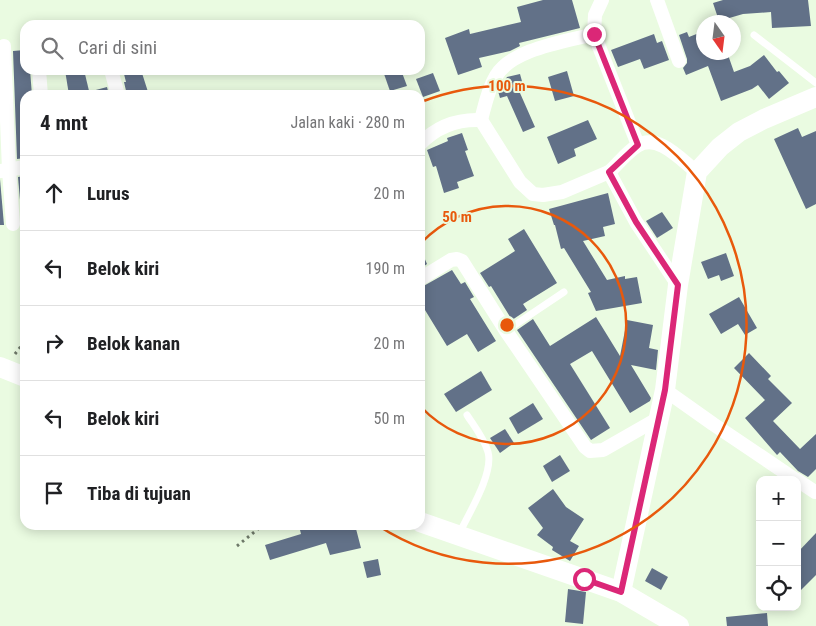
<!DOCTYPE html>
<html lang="id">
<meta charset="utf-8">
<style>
:root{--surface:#fff;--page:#f6f6f6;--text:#202124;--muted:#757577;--line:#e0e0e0}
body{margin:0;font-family:"Roboto Condensed",sans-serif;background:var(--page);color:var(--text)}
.controls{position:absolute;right:15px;bottom:15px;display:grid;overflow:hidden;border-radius:10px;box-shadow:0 2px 12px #0003}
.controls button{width:45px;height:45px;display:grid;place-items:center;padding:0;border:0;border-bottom:1px solid var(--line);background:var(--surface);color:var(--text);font:25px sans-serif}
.compass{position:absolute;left:696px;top:15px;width:45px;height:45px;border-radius:50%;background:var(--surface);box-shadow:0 2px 12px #0003;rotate:166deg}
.stop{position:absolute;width:15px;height:15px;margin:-11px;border:4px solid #db2777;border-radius:50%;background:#fff}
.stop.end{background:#db2777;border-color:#fff;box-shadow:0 1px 5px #0008}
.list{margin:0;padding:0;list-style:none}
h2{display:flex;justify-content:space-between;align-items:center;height:65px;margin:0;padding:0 20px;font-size:21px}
h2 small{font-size:16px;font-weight:400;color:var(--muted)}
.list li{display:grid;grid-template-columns:32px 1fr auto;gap:15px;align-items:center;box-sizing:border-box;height:75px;padding:0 20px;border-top:1px solid var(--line)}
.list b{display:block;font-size:19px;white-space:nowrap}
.list em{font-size:16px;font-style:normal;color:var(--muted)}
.icon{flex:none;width:28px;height:28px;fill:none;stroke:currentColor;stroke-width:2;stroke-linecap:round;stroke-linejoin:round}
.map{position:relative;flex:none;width:816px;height:626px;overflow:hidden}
.search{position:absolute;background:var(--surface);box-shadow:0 2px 12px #0003;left:20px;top:20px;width:405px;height:55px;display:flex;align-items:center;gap:12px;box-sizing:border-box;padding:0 18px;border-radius:15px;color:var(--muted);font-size:19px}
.panel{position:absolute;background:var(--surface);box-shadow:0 2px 12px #0003;left:20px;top:90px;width:405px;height:440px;border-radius:15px}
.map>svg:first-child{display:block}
.building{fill:#627188}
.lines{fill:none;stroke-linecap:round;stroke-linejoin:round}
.path{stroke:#6e7969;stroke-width:3;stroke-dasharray:2.5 4;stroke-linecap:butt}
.lane{stroke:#fff;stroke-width:7}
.street{stroke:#fff;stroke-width:14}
.secondary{stroke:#fff;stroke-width:20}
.route{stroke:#db2777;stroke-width:6}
.ring{fill:none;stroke:#e8590c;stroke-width:2.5}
.centre{fill:#e8590c;stroke:#eafbe1;stroke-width:2.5}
.ring-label{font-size:15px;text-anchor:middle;font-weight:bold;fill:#e8590c;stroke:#eafbe1;stroke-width:4;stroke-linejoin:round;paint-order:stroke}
</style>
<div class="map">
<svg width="816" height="626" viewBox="0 0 816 626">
<rect width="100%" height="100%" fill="#eafbe1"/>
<g class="building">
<path d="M543 0H572L580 28 519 43 520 46 510 51 479 58 482 67 458 75 445 38 469 29 470 34 521 22 517 7Z"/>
<path d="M723 0H808L811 26 772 28 771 12 743 14 719 21 713 3Z"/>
<path d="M704 31V52H727L734 72 750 66 764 55 777 72 779 71 789 83 769 99 758 85 752 89 721 101 708 66 686 75 683 68 687 63V59L679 35 687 32 689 37Z"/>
<path d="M654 34 657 43 662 41 669 60 644 69 640 59 618 67 611 50Z"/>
<path d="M25 50V70H30L32 95H25V158L17 159 13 51Z"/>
<path d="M65 70H84L90 95H69Z"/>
<path d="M123 70H141L149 95H127L124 82H126Z"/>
<path d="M394 70H401L407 86 390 91 384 74Z"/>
<path d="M567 71 574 96 555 101 548 77Z"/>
<path d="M433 73 440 91 423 97 416 79Z"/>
<path d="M520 74 525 92 520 93 535 127 523 132 507 96 500 98 498 91 507 77Z"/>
<path d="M107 87 109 95H93L92 91Z"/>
<path d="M588 120 597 139 574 149 576 156 558 164 547 137Z"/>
<path d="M798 128 802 137 816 131V204L806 209 774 139Z"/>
<path d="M462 133 468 150 465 151 474 176 457 182 459 188 444 193 436 166 433 167 427 150 448 141 447 138Z"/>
<path d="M25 176V223H22L18 177Z"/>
<path d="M0 179 4 225H0Z"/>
<path d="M608 193 615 224 603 227 605 236 583 241 607 280 625 276V279L637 277 642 303 596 311 588 293 591 292 564 248 561 249 555 225H554L549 209Z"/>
<path d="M662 212 673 228 657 238 646 221Z"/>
<path d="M524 229 557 283 523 304 527 310 512 320 491 286 489 287 480 273 515 251 508 239Z"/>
<path d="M420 248 427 264 420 269Z"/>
<path d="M726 253 734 276 721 281 719 275 708 279 701 262Z"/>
<path d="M452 270 461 284 465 282 474 297 470 299 496 341 478 352 467 334 447 346 425 310 420 314V288Z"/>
<path d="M739 297 757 328 745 335 738 324 721 334 709 314Z"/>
<path d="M596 317 620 356 627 320 653 325 649 348 658 350 656 370 631 365 651 398 650 401 630 413 592 351 570 364 610 428 591 440 517 330 533 319 550 346Z"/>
<path d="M749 353 771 376 768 379 792 403 773 421 800 449 816 434V469L808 477 798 471 780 452 777 455 745 418 765 400 734 368Z"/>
<path d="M481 371 492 390 456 412 444 394Z"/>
<path d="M533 403 543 419 518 434 509 418Z"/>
<path d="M505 429 514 443 500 453 490 438Z"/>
<path d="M560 455 570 471 552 482 543 466Z"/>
<path d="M553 489 566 507 584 519 570 541 579 546 570 561 552 550 553 547 537 535 543 528 528 508Z"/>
<path d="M317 525H355L361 548 330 555 326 543 270 560 265 545 301 534 300 530Z"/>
<path d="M816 533V575L797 594V553Z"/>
<path d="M378 559 381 575 367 578 363 562Z"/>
<path d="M652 568 668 577 661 590 645 581Z"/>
<path d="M568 589 586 592 583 624 565 622Z"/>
<path d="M767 613 768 626H727L726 617Z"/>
</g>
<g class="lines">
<g class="path">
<path d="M15 354 25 341"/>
<path d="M237 546 263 525"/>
</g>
<g class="lane">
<path d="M754 35 816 83"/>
<path d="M506 331 564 292"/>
<path d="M459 534C469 513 494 473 488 452 484 438 474 426 467 415"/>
</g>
<g class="street">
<path d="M657 0 679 61"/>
<path d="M594 34 638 145"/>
<path d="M4 46 9 170 13 224"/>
<path d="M39 70 41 95"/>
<path d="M111 70 118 95"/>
<path d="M481 120C485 105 488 89 496 76 512 49 564 42 594 34L595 15 602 0"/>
<path d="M420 144C437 126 457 119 481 120L520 182 533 194 543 195 562 192 609 172 636 222 678 285"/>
<path d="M1 171 25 167"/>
<path d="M609 172C618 164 627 152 637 146 658 132 682 161 697 172"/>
<path d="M420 279 451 260 457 259 462 261 506 331 585 447 590 451 603 450 659 418"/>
<path d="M665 390 713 424 796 480"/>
<path d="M797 480 815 492"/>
</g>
<g class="secondary">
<path d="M0 367 25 377"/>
<path d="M420 522 621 592 679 626"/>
<path d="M621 592 665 390 678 285 697 172 720 147 739 132 764 119 816 97"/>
</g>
</g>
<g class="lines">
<path class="route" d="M584 579 621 592 665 390 678 285 636 222 609 172 638 145 594 34"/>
</g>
<g class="ring">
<path d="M421 243A119 119 0 1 1 421 407"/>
<path d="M421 102A239 239 0 1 1 377 525"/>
</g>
<circle cx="507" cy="325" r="8" class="centre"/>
<g class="ring-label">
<text x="507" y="91">100 m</text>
<text x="457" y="222">50 m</text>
</g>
</svg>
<div class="controls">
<button>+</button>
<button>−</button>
<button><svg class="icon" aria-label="locate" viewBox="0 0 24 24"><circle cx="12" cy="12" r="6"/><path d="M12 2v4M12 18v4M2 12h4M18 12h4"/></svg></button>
</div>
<svg class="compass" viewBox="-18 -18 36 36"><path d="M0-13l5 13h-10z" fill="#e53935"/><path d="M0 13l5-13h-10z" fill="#757577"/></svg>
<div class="stop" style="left:584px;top:579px"></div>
<div class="stop end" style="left:594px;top:34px"></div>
<div class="search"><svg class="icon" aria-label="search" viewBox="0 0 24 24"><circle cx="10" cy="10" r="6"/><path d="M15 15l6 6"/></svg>Cari di sini</div>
<section class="panel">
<h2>4 mnt<small>Jalan kaki · 280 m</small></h2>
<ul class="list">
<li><svg class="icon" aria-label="ahead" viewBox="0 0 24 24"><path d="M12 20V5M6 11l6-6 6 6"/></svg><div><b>Lurus</b></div><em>20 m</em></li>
<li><svg class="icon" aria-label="left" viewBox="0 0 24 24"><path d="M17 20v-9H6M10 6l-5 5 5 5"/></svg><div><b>Belok kiri</b></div><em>190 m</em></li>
<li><svg class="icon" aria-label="right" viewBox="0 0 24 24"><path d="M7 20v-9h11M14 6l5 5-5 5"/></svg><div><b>Belok kanan</b></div><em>20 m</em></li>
<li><svg class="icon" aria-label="left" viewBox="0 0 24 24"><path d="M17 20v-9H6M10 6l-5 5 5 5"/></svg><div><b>Belok kiri</b></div><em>50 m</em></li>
<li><svg class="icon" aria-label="arrive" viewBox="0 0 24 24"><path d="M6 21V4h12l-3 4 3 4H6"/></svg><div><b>Tiba di tujuan</b></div></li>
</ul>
</section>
</div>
